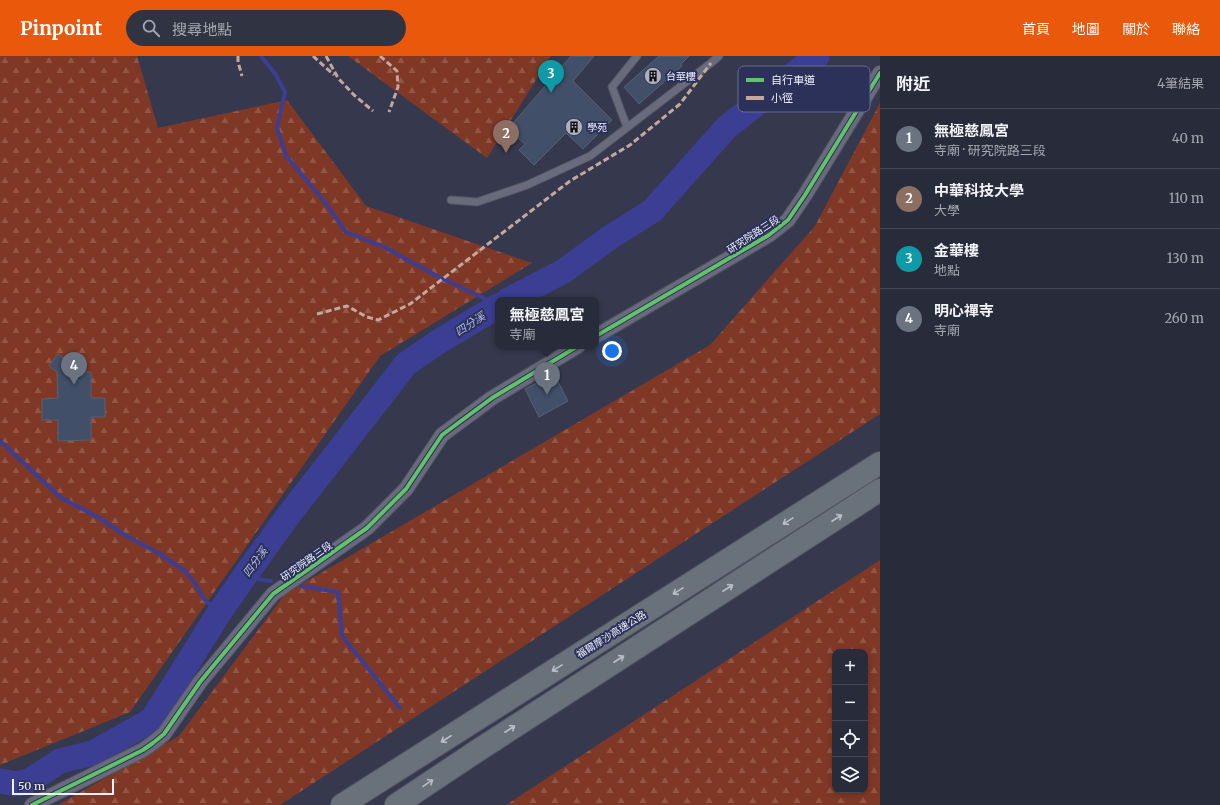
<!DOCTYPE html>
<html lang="zh-TW">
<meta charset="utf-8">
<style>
:root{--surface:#282b3a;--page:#303342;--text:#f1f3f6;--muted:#a5a7af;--line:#444754;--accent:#ea580c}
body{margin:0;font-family:Merriweather,"Noto Sans TC",serif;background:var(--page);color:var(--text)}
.controls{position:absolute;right:12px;bottom:12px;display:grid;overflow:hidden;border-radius:8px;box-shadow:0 2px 6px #0003}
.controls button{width:36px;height:36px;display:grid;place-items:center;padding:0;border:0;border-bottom:1px solid var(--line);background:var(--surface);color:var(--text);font:20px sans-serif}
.scale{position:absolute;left:12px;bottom:10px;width:102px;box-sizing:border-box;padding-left:4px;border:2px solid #eff1fc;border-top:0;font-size:11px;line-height:14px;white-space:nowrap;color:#eff1fc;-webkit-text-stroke:3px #2c3159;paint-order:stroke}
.you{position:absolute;left:612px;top:295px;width:14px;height:14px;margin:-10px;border:3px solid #fff;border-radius:50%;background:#1a73e8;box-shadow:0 0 0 6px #1a73e833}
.badge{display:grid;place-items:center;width:26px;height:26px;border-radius:50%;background:var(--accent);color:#fff;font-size:13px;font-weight:700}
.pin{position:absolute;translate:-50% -33px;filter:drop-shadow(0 1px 2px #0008)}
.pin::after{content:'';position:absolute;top:21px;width:14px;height:12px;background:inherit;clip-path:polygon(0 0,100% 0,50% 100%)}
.popup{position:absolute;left:495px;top:241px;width:104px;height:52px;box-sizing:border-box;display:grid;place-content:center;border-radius:8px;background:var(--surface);filter:drop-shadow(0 1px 3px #0005);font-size:13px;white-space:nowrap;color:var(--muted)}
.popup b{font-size:15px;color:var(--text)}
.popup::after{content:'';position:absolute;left:50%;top:100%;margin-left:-8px;border:8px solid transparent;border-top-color:var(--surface)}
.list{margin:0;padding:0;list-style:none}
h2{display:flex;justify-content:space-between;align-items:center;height:52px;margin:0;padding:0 16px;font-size:17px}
h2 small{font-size:13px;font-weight:400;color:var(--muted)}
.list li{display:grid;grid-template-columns:26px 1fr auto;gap:12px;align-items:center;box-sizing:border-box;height:60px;padding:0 16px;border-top:1px solid var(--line)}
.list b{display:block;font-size:15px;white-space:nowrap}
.list p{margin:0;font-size:13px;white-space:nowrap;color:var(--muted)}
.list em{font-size:13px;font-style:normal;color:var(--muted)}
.icon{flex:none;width:22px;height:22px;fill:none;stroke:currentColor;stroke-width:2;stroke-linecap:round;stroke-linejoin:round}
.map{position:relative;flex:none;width:880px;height:749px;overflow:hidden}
header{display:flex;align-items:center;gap:24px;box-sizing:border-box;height:56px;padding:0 20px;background:var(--accent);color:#fff}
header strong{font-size:19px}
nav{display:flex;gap:22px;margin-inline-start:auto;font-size:14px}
.search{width:280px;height:36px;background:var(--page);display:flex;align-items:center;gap:10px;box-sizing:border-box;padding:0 14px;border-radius:22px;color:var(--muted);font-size:15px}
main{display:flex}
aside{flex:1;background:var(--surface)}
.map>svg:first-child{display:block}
.forest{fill:url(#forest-firs);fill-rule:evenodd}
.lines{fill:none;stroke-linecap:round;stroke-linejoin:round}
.stream{stroke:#3b3e93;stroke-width:4}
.river{stroke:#3b3e93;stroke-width:25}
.building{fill:#415068;stroke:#585f6f}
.service-casing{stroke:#525464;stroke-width:9}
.minor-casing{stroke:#525464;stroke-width:16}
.motorway-casing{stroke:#525464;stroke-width:24}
.service{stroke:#696b7c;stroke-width:7}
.minor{stroke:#696b7c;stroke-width:14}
.motorway{stroke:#69717a;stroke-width:22}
.quiet{stroke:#c3a89e;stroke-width:3;stroke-dasharray:6 3;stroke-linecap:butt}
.cycleway-casing{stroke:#2c3159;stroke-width:6}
.cycleway{stroke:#61c268;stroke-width:4}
.oneway{stroke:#b9bec8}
.labels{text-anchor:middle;stroke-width:4;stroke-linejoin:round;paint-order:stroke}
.poi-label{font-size:10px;fill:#eff1fc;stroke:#2c3159;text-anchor:start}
.street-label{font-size:10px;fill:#eff1fc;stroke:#2c3159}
.water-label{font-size:11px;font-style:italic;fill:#b2bbec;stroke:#2c3159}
.key{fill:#2c3159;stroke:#666b8a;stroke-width:1}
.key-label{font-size:11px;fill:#eff1fc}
</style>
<header>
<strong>Pinpoint</strong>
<div class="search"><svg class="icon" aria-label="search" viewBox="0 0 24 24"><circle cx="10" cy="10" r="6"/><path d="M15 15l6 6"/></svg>搜尋地點</div>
<nav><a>首頁</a><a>地圖</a><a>關於</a><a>聯絡</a></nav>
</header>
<main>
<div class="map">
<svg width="880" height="749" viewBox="0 0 880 749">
<defs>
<pattern id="forest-firs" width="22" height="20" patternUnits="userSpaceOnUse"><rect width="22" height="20" fill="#803826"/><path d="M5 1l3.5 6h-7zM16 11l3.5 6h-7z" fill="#925546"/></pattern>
</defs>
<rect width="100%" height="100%" fill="#36394e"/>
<g class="forest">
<path d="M0 0H137L158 72 287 44 366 150 532 207 380 300 130 656 0 709Z"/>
<path d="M348 0H551L487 102Z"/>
<path d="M880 47V358L280 749H58L179 680 285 538 710 289 815 170Z"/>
<path d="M880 504V749H506ZM835 596H865V734H835Z"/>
</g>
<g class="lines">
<g class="stream">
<path d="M261 0 276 19 285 36 277 72 286 100 324 145 346 176 384 191 437 220 498 249"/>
<path d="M0 385 60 441 101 463 126 480 157 496 186 516 194 526 204 543 219 557"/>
<path d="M244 521 271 525"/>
<path d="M302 530 338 536 342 580 400 652"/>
<path d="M31 724V731"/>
</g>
<g class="river">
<path d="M508 244 564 215 609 182 652 155 727 71 817 0"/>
<path d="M0 725 18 728 31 724 60 705 93 697 152 664 219 557 244 521 288 460 406 308 438 286 498 250"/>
</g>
</g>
<g class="building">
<path d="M571 0H594L573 25 612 64 583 93 566 77 534 109 519 94 525 88 508 73Z"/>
<path d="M659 0H689L681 8 682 10 639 48 624 31Z"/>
<path d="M58 298 83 316H91V342H105V361H91V384L58 385V364H42V343L58 342 57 316 49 310Z"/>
<path d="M554 318 568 345 539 361 525 333Z"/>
</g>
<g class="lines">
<defs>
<g id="service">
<path d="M627 71 612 31 637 0"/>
<path d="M451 144 477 146 527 129 590 100 711 7 719 0"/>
</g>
<g id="minor">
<path d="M596 280 769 179 788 164 805 139 880 17"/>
<path d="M32 749 143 694 153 687 164 678 200 626 273 538 367 472 406 433 442 379 492 342 578 290"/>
</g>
<g id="motorway">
<path d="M342 749 880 407"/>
<path d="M396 749 477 695 880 434"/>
</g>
</defs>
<use href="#service" class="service-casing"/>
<use href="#minor" class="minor-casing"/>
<use href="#motorway" class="motorway-casing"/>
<use href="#service" class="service"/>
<use href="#minor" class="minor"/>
<use href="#motorway" class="motorway"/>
<g class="quiet">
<path d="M238 0V6L242 20"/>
<path d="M313 0 334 19"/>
<path d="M326 0 338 22 354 39 373 55"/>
<path d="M380 0 397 15 398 31 389 56"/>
<path d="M317 258 347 250 367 261 378 264 410 248 570 125 630 89 680 48 711 7"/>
</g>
<defs>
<g id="cycleway">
<path d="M596 280 769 179 788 164 805 139 880 17"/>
<path d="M32 749 143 694 153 687 164 678 200 626 273 538 367 472 406 433 442 379 492 342 578 290"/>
</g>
</defs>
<use href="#cycleway" class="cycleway-casing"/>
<use href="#cycleway" class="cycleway"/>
</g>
<defs><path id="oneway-shaft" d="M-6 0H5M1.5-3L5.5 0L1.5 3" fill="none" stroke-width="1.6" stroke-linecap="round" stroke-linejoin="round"/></defs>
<g class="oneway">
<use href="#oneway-shaft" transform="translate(837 462) rotate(-33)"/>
<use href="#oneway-shaft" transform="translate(788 465) rotate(148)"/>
<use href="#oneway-shaft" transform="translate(728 532) rotate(-33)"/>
<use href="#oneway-shaft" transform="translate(678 535) rotate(148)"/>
<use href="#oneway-shaft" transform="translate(619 603) rotate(-33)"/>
<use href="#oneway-shaft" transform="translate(557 612) rotate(148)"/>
<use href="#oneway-shaft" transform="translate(510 673) rotate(-33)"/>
<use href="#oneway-shaft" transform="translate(446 683) rotate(147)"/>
<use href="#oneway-shaft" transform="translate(428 727) rotate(-34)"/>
</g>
<defs>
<symbol id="building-disc" viewBox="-11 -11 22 22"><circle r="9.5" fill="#aeb1bf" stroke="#2c3159"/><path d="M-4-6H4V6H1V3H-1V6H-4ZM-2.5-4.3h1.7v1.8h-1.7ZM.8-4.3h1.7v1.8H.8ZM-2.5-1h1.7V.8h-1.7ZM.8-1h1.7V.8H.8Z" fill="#111"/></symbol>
</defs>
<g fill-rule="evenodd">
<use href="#building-disc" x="643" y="10" width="20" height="20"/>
<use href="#building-disc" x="564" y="61" width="20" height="20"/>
</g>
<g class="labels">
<g class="poi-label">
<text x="666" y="24">台華樓</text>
<text x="587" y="75">學苑</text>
</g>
<g class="street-label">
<text transform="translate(753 178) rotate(-33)" y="4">研究院路三段</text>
<text transform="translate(306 505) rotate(-35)" y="4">研究院路三段</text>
<text transform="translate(611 578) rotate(-32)" y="4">福爾摩沙高速公路</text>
</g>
<g class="water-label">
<text transform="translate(470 268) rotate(-33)" y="4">四分溪</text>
<text transform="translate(255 506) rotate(-54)" y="4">四分溪</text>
</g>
</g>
<rect x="738" y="10" width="132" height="46" rx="6" class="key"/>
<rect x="746" y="22" width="18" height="4" fill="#61c268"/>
<rect x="746" y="40" width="18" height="4" fill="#c3a89e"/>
<g class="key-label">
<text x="771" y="28">自行車道</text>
<text x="771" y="46">小徑</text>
</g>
</svg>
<div class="controls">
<button>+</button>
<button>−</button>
<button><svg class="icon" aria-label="locate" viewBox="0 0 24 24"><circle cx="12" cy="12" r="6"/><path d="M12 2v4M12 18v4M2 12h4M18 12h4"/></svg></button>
<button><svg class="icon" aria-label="layers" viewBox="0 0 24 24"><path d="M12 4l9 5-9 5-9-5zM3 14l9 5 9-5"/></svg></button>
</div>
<div class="scale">50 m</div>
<div class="you"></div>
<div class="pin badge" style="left:547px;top:339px;background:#6b7280">1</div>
<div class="popup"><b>無極慈鳳宮</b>寺廟</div>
<div class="pin badge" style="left:506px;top:97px;background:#8d6e63">2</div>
<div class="pin badge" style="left:551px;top:37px;background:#0f9aa8">3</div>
<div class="pin badge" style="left:74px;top:329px;background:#6b7280">4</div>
</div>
<aside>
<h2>附近<small>4筆結果</small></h2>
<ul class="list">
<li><span class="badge" style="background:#6b7280">1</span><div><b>無極慈鳳宮</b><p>寺廟 · 研究院路三段</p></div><em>40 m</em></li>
<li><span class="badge" style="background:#8d6e63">2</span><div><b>中華科技大學</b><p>大學</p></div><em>110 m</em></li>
<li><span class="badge" style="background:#0f9aa8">3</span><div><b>金華樓</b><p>地點</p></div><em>130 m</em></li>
<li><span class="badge" style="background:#6b7280">4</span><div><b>明心禪寺</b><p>寺廟</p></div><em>260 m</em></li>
</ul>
</aside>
</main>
